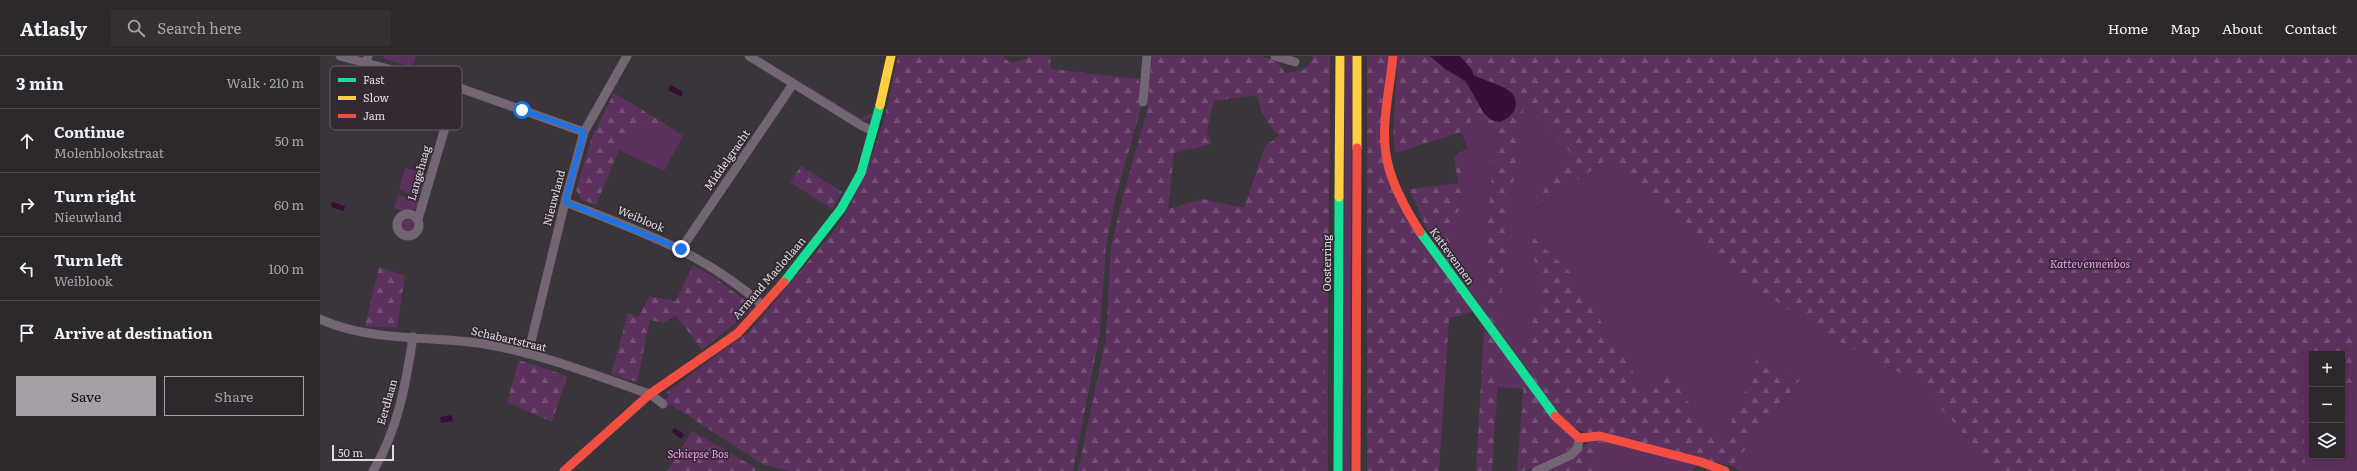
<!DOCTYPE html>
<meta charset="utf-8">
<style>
:root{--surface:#2c282c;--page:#343034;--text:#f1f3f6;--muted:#a6a6a9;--line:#484448;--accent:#a6a0a6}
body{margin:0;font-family:Literata,serif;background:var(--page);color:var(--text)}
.controls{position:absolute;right:12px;bottom:12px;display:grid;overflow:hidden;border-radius:0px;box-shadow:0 2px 10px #0003}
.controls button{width:36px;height:36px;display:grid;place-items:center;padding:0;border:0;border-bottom:1px solid var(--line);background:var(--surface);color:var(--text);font:20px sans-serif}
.scale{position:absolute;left:12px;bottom:10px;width:62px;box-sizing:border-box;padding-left:4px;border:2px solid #e0dae0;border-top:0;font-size:11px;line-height:14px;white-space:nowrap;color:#e0dae0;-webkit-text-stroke:3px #322932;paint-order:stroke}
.stop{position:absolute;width:12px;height:12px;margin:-9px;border:3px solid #1a73e8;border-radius:50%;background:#fff}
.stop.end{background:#1a73e8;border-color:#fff;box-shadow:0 1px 4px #0008}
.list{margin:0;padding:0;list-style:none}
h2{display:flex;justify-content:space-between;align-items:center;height:52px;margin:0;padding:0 16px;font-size:17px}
h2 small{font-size:13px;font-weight:400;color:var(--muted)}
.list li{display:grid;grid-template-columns:26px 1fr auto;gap:12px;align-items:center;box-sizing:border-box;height:64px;padding:0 16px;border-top:1px solid var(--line)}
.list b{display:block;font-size:15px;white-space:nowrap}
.list p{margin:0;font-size:13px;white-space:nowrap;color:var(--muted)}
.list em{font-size:13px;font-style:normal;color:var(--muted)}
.actions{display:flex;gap:8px;padding:12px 16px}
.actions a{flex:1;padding:9px 0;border:1px solid var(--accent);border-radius:0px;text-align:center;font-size:14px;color:var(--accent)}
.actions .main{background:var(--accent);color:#111}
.icon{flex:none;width:22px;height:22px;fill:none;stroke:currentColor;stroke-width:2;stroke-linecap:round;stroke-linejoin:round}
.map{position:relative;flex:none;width:2037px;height:415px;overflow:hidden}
header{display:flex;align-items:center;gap:24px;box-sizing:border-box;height:56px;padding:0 20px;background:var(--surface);border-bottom:1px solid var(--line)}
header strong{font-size:19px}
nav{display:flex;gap:22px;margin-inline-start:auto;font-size:14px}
.search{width:280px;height:36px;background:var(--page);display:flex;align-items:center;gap:10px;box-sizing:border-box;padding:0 14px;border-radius:0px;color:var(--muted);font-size:15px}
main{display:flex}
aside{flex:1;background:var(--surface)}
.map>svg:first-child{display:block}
.green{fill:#5d315e}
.forest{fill:url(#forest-firs);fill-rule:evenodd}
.water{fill:#380d3a}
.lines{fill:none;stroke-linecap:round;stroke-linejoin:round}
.street{stroke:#736573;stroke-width:9}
.fast{stroke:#16e098;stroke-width:9}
.slow{stroke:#ffcf43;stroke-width:9}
.jam{stroke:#f24e42;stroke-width:9}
.route{stroke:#1a73e8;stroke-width:5}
.labels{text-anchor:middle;stroke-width:3.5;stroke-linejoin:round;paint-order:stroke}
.street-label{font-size:11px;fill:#e0dae0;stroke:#322932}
.park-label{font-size:11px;font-style:italic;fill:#f39cf6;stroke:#322932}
.key{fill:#322932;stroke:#665e66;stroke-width:1}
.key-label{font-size:11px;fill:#e0dae0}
</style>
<header>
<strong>Atlasly</strong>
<div class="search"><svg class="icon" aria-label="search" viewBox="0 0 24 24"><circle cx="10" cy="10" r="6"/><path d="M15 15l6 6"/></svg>Search here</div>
<nav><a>Home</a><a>Map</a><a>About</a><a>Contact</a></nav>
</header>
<main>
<aside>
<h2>3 min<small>Walk · 210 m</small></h2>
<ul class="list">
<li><svg class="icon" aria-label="ahead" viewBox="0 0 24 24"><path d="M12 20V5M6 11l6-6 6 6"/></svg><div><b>Continue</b><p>Molenblookstraat</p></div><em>50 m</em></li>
<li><svg class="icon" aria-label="right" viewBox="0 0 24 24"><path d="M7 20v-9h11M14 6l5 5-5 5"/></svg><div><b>Turn right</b><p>Nieuwland</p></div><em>60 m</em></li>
<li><svg class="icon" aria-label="left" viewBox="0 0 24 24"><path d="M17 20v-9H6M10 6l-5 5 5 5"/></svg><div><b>Turn left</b><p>Weiblook</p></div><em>100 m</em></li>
<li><svg class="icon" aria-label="arrive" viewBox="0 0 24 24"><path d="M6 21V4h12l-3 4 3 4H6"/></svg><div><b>Arrive at destination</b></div></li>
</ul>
<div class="actions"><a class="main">Save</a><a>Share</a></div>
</aside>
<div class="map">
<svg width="2037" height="415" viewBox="0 0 2037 415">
<defs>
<pattern id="forest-firs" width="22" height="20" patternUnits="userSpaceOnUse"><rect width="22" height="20" fill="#5d315e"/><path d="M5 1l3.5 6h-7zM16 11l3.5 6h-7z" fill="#744e75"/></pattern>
</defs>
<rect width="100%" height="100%" fill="#3a353b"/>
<g class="green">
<path d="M63 0H96L93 11 65 3Z"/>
<path d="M1025 0H1032L1030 415H1023Z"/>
<path d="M465 16 540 62 553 57 552 62 540 65Z"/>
<path d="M1204 47 1228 65 1250 96 1225 123 1217 152 1287 104 1420 222 1512 282 1596 325 1677 415H1420L1412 410 1480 325 1436 303 1433 325 1413 352 1410 383 1398 386 1388 377 1348 313 1328 339 1249 215 1212 180 1220 243 1199 302 1178 275 1189 158Z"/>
<path d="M1153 59 1175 80 1161 251 1130 210 1148 93 1144 83Z"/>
<path d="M350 71 363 80 344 115 299 94 311 73Z"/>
<path d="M85 112 107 118 101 138 96 139 79 134Z"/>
<path d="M78 139 97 144 99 147 97 152 83 156 74 152Z"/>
<circle cx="88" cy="170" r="8"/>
<path d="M361 199 387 212 431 244C440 260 413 274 402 282L429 259 428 243 383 211Z"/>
<path d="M1008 279V415H1004L1005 288Z"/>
<path d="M1180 292 1204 324V333L1178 331Z"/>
<path d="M1981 298 1992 299V400H2022V331L2037 347V415H1985Z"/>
<path d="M1293 387 1377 409 1371 415H1283L1275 399Z"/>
</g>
<g class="forest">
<path d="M578 0H683L690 7 706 3 707 0H730L731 13 818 23 822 32 821 52 795 143 786 190 780 277 753 415H469L442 408 344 344 349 340 347 336 430 275 517 171 533 144 552 99 564 64Z"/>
<path d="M832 0H941L957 5 965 17 983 14 992 5V0H1010L1008 279 1005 288 1004 415H758L786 282 791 192 803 139 827 56ZM937 39C940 53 947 71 960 79L945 90 924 152 882 143 848 153 854 97 892 88 887 74 894 45Z"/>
<path d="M1047 0H1069L1062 102 1152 256 1129 262 1119 415H1047Z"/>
<path d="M1078 0H1110C1124 12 1142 20 1152 36L1196 46 1186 33 1153 19 1152 14 1140 0H2037V347L2022 331V298H1982L1985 415H1677L1596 325 1512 282 1420 222 1287 104 1216 152 1225 123 1250 96 1204 48 1189 158 1178 275 1161 251 1175 80 1153 59 1144 83 1141 76 1075 97 1073 78Z"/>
<path d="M294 37 350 71 311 73 299 94 276 149 261 143 256 134 272 81Z"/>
<path d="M1148 92 1130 210 1112 185 1089 133 1138 127 1134 100Z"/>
<path d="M481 110 522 136 512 153 470 126Z"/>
<path d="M1211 179 1249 215 1328 339 1348 313 1388 377 1398 385 1410 383 1413 352 1433 325 1436 303 1480 324 1412 410 1265 376C1238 368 1215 325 1199 302L1220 243Z"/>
<path d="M373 209 391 219 426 245 427 258 382 294 356 259 343 267 330 264 317 326 291 318 308 257 319 261 329 240 356 245Z"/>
<path d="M59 211 85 220 77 272 45 270Z"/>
<path d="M1164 273 1180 292 1172 415H1156Z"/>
<path d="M199 304 247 320 232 366 187 346Z"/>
<path d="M1204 324 1253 383 1255 388 1252 393 1204 415H1197Z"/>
<path d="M372 375 436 412 435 415H347Z"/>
<path d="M1270 384 1293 387 1275 399 1283 415H1221L1258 398Z"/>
</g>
<g class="water">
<path d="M1110 0H1140L1152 14 1153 19C1165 26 1197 30 1196 48 1195 58 1188 62 1180 66L1171 64 1163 56 1146 25 1125 13Z"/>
<path d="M351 29 363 36 361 41 348 34Z"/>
<path d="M12 146 25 150 24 155 11 151Z"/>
<path d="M132 359 133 365 121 367 120 361Z"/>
<path d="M354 372 364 378 361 383 352 376Z"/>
</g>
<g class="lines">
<g class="street">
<path d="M20 0 46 7"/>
<path d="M48 0 46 7 137 31 264 76"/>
<path d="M429 0 542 70 553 75"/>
<path d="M955 0 975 6"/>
<path d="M823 46 827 0"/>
<path d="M245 146C315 173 387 198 443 250"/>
<circle cx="88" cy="169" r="11"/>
<path d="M96 162 99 160 137 31"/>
<path d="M361 193 473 28"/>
<path d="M0 263C53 287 114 279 170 289 222 298 280 321 330 338L343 348"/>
<path d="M208 298 245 146 264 76 307 0"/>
<path d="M53 415C78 374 86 327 93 281"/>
<path d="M1216 415 1251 399 1258 392 1259 382"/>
</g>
<g class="fast">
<path d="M1100 176 1235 360"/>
<path d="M464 226 521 153 541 117 560 49"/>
<path d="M1018 415 1019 141"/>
</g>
<g class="slow">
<path d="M560 49 571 0"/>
<path d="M1037 92V0"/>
<path d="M1019 141 1020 0"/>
</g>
<g class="jam">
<path d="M1073 0C1070 33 1060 71 1067 104 1072 129 1086 154 1100 176"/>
<path d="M1235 360 1259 382 1280 380 1381 406 1405 415"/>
<path d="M244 415 330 338 418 277 464 226"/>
<path d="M1036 415 1037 92"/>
</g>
</g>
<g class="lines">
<path class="route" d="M202 54 264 76 245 146 361 193"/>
</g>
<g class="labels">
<g class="street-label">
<text transform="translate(407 104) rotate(-55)" y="4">Middelgracht</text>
<text transform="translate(99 117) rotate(-74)" y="4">Langehaag</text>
<text transform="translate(234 142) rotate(-75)" y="4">Nieuwland</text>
<text transform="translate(321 163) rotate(23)" y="4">Weiblook</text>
<text transform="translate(1132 200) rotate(54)" y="4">Kattevennen</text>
<text transform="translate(1007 207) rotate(-90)" y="4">Oosterring</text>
<text transform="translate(449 222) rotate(-49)" y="4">Armand Maclotlaan</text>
<text transform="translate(189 283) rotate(13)" y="4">Schabartstraat</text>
<text transform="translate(67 346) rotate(-74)" y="4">Eerdlaan</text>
</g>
<g class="park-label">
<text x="1770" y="212">Kattevennenbos</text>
<text x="378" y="402">Schiepse Bos</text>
</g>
</g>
<rect x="10" y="10" width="132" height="64" rx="6" class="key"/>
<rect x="18" y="22" width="18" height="4" fill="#16e098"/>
<rect x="18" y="40" width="18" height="4" fill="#ffcf43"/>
<rect x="18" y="58" width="18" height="4" fill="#f24e42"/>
<g class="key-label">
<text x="43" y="28">Fast</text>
<text x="43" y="46">Slow</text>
<text x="43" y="64">Jam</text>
</g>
</svg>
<div class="controls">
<button>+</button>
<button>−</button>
<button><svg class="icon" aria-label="layers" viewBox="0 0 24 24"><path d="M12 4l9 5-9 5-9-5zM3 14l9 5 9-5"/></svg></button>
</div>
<div class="scale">50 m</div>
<div class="stop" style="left:202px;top:54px"></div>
<div class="stop end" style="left:361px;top:193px"></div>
</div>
</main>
